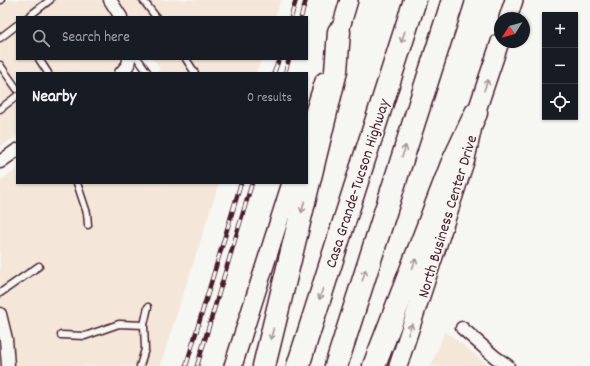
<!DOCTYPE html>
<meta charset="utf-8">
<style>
:root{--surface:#171b24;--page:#242831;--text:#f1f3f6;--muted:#9ea1a6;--line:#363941}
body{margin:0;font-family:Dekko,sans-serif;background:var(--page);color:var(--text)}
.controls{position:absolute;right:12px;top:12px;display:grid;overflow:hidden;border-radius:0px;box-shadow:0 1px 3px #0004}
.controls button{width:36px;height:36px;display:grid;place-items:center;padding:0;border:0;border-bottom:1px solid var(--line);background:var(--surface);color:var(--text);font:20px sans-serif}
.compass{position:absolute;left:494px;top:12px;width:36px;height:36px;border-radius:50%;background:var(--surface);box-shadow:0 1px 3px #0004;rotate:233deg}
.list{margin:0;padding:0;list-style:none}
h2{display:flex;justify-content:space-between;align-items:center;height:52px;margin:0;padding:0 16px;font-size:17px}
h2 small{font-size:13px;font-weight:400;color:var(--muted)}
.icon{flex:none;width:22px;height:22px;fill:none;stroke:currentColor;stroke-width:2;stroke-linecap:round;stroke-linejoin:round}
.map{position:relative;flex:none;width:590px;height:366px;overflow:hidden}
.search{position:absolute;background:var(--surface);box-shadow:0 1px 3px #0004;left:16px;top:16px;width:292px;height:44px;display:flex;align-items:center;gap:10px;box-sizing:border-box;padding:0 14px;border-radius:0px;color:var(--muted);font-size:15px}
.panel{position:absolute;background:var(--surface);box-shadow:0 1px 3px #0004;left:16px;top:72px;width:292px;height:112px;border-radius:0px}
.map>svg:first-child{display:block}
.built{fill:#f4e6d9}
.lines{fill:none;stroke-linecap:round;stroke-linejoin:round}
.service-casing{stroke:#4a1f2b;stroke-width:9}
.minor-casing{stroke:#4a1f2b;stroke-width:15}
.secondary-casing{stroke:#4a1f2b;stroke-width:20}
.motorway-casing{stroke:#4a1f2b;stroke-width:25}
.service{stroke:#f6f6f2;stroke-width:6}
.minor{stroke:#f6f6f2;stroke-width:12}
.secondary{stroke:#f6f6f2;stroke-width:17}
.motorway{stroke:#f6f6f2;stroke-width:22}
.rail-casing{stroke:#4a1f2b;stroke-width:4.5}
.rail{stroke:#f6f6f2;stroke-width:3;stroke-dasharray:9;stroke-linecap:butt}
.oneway{stroke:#a99598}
.labels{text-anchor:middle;stroke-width:3;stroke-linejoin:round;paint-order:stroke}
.street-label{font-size:16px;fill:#4a1f2b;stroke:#f6f6f2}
</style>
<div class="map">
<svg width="590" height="366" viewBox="0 0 590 366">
<rect width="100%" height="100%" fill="#f6f6f2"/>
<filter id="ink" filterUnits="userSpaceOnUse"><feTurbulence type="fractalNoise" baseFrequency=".025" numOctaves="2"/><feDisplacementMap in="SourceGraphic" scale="8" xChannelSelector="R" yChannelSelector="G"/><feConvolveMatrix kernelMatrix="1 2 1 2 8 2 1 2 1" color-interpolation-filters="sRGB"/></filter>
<g filter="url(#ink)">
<g class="built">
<path d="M0 0H103L115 17H17V59H120L118 67 108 73H17V136L0 147Z"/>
<path d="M113 0H281L275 17H124Z"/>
<path d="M153 59H261L256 73H154L160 69Z"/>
<path d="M17 169V183H219L160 366H0V181Z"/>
<path d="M445 331 489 366H431Z"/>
</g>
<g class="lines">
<defs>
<g id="service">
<path d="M0 0H1"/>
<path d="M143 0 156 17"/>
<path d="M28 17 50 0"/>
<path d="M0 38 17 25"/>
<path d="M39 59 48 73"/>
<path d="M138 59 148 73"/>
<path d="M186 59 195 73"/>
<path d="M0 65 17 89"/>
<path d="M0 109 17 96"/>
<path d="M77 183 87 213 88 225"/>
<path d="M0 293 39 266"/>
<path d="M61 335 85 336 119 324 144 325"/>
<path d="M140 366 145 349 144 325 148 307"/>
</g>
<g id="minor">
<path d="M110 0 121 17"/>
<path d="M121 73 128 65 129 59"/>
<path d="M0 162 17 150"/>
<path d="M0 314 6 339 8 366"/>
<path d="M462 328 495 357 508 366"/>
</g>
<g id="secondary">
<path d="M508 18 514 0"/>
<path d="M336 44 349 0"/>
<path d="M307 134 324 81"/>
<path d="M233 366 291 183"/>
<path d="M398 366 466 159 476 113 500 42"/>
</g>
<g id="motorway">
<path d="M264 366 336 71 339 32"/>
<path d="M298 366 415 0"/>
<path d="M336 366 453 0"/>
<path d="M374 366 452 164 476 113"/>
</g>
</defs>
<use href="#service" class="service-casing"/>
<use href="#minor" class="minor-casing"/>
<use href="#secondary" class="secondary-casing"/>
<use href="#motorway" class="motorway-casing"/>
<use href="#service" class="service"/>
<use href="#minor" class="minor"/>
<use href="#secondary" class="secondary"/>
<use href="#motorway" class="motorway"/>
<defs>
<g id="rail">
<path d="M291 17 296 0"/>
<path d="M301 17 306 0"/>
<path d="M274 73 279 59"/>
<path d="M285 73 289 59"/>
<path d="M186 366 241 183"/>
<path d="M197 366 252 183"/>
</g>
</defs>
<use href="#rail" class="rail-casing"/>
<use href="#rail" class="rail"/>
</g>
<defs><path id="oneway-shaft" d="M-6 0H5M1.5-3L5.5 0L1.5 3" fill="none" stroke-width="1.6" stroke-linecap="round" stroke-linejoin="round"/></defs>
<g class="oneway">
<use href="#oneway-shaft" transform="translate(403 37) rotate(108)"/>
<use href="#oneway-shaft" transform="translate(486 85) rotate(-71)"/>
<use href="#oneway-shaft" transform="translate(404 151) rotate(-72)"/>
<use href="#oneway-shaft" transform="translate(303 207) rotate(104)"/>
<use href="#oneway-shaft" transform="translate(414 264) rotate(-69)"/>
<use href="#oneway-shaft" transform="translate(364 275) rotate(-73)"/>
<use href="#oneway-shaft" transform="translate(321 294) rotate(108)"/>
<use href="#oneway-shaft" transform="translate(410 329) rotate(-71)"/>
<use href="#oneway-shaft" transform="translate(272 334) rotate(104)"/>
</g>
</g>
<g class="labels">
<g class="street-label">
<text transform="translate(356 183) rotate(-72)" y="6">Casa Grande-Tucson Highway</text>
<text transform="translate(446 216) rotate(-73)" y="6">North Business Center Drive</text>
</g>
</g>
</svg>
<div class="controls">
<button>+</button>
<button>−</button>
<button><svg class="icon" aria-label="locate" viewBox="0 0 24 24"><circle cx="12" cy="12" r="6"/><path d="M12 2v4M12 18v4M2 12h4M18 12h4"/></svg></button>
</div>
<svg class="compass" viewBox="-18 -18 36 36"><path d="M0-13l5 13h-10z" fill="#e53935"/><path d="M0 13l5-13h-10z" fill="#9ea1a6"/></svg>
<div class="search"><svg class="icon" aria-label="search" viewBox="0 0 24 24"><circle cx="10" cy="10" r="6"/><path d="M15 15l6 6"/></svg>Search here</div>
<section class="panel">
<h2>Nearby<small>0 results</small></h2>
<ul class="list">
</ul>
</section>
</div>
